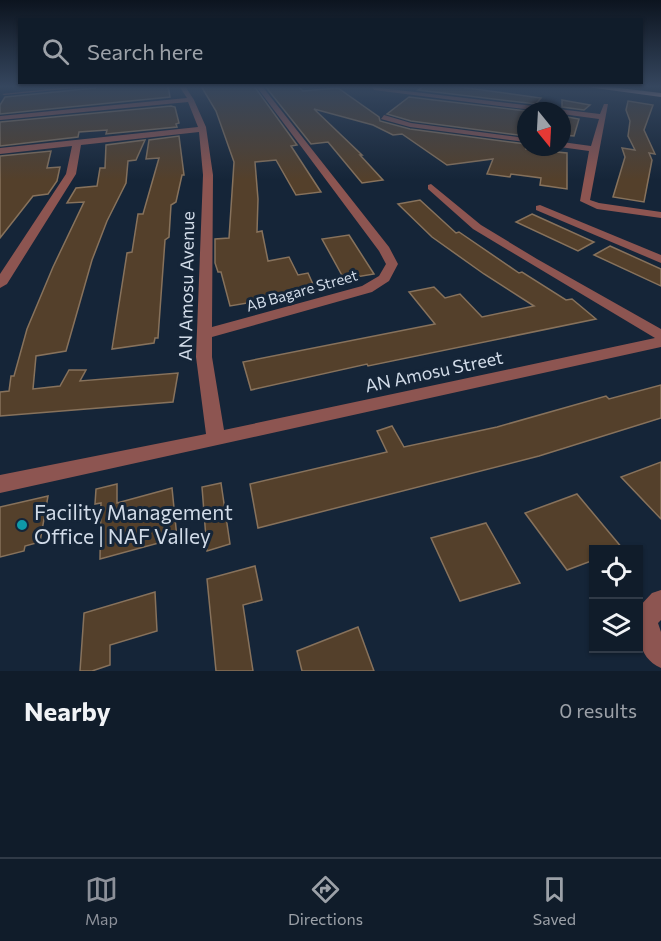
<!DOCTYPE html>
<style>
:root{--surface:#101c2a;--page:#1e2936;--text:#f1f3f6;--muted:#9ca1a8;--line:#303a47;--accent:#8c9099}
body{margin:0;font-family:Commissioner,sans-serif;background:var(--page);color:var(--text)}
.controls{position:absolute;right:18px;bottom:18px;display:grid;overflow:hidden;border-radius:0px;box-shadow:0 2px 4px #0004}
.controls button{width:54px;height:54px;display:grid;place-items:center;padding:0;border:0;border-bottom:2px solid var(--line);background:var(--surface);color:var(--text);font:30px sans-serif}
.compass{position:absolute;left:517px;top:102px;width:54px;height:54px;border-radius:50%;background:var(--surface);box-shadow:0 2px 4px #0004;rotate:162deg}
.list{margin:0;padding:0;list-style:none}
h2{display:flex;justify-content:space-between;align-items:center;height:78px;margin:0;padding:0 24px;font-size:26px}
h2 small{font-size:20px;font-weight:400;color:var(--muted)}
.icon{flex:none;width:33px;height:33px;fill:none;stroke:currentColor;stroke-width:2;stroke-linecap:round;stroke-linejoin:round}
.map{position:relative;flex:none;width:661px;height:671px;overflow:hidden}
.search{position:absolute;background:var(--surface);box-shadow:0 2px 4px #0004;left:18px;right:18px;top:18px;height:66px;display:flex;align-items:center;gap:15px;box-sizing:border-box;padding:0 21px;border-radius:0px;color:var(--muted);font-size:22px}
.sheet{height:186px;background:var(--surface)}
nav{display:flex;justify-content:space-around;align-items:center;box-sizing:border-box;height:84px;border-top:2px solid var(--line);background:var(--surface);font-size:16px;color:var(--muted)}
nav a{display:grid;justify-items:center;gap:3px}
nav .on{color:var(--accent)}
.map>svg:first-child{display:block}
.building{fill:#54402b;stroke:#87725c;stroke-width:1.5}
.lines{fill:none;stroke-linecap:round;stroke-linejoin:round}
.lane{fill:#8d5551;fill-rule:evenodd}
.street{fill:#8d5551;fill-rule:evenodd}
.highway{fill:#edb4af;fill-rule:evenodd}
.culture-dot{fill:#0f9aa8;stroke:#152538;stroke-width:2}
.labels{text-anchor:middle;stroke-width:6;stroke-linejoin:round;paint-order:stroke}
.far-street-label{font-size:15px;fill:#d1dbe8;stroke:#152538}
.street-label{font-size:18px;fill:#d1dbe8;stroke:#152538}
.near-poi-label{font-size:21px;fill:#d1dbe8;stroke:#152538;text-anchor:start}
</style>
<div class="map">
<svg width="661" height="671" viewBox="0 0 661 671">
<rect width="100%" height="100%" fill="#152538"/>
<g class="building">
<path d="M97 86H168L170 97 0 114V105L5 97 95 88Z"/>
<path d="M201 86H254L297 145 291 146 321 192 296 195 276 160 255 162 258 199 257 232 262 231 268 261 289 257 298 275 308 273 316 291 230 306 221 272H218L215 263V239L229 238 234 162 216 111Z"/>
<path d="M265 86H298L303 91 338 88 379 117 380 121 410 129 526 144V149L567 153V189L540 185 541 178 511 174 510 177 487 174 493 159 447 165 402 134 393 135 373 125 314 109 362 155H360L383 180 362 183 328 142 311 144Z"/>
<path d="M424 86H453L541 98 536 104 418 90Z"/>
<path d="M409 97 526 111V136L411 121 387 114Z"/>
<path d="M562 100 590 105 584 110 562 107Z"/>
<path d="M628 101 653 105 644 130 655 154 649 153 652 160 644 202 613 197 625 157 622 148 635 150 628 136 630 121 626 110Z"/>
<path d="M171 106 175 107 179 123 176 124 177 127 106 134 107 130 79 132 78 137 0 146V122Z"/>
<path d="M562 116 579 119 574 136 562 135Z"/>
<path d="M179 136 184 175H182L176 202 171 205 169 237 165 240 158 338H155L154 343 112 349 127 253 132 252 138 214H143L159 158 146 159 149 140Z"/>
<path d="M145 140 136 160 128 161 126 183 107 221 92 260 66 351 36 356 33 389 60 386 69 370H86L80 381 178 373 173 402 0 416V392L9 391 11 376H14L27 329 53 267 84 202 67 203 76 188 97 186 100 168H105L106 145Z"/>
<path d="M51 151 47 168 60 167 57 181 48 194 33 196 0 238V156Z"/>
<path d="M420 200 456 233 459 232 519 273 522 272 566 300 572 299 596 319 368 366 367 364 251 390 243 362 435 324 409 292 434 287 445 298 460 294 482 317 534 306 484 274 432 237 398 204Z"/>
<path d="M532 214 594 242 578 251 516 222Z"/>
<path d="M349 235 374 274 344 279 322 239Z"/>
<path d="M610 246 661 269V286L594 255Z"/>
<path d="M661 385V418L539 456 258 528 250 484 387 452 377 431 392 426 404 447 497 427 606 396 609 399Z"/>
<path d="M661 462V519L621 477Z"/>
<path d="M221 483 230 544 207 551 202 487Z"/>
<path d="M117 484V503L172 488 177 538 100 559 101 503 95 504 96 489Z"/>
<path d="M577 494 623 549H594V560L567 570 525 513Z"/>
<path d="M48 496 40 542 25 546 24 551 0 557V507Z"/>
<path d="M486 523 520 583 460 601 431 538Z"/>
<path d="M255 566 262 600 243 605 253 671H216L207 579Z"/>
<path d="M155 592 157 631 110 645V665L92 671H80L84 613Z"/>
<path d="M358 627 374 671H302L297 651Z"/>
</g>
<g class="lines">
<path class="lane" d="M79 86H95L4 95 2 94Z"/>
<g class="street">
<path d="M179 86H185L194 100 206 127 213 175 212 327 362 286 379 276 386 264 379 251 256 86H262L389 247 398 264 389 281 372 292 212 337V357L224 430 655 338 473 229 428 189V185L431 184 481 225 537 259 661 329V347L0 493V475L206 434 196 357 203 175 199 132 81 145 76 174 7 284 0 288V274L66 174 72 146 0 154V148L198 127 188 102 0 120V116L187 98Z"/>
<path d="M372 87 600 114 604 104H608L590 200 599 203 661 212V218L597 209 580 201 589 151 560 147H562V142L591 146 599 119 562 114V111H540L374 90Z"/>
<path d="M384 115 411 123 526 138V142L410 127 381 119Z"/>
<path d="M540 205 661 255V263L536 210V206Z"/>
<path d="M661 590V620L658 623 661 632V668C636 657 638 631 638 608L652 593Z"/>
</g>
<path class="highway" d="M580 86H603L661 93V97Z"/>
</g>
<linearGradient id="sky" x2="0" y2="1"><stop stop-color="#0c141f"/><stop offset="0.48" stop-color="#35465e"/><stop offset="1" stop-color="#35465e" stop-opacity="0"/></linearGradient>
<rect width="661" height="180" fill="url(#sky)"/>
<circle class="culture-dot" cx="22" cy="525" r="6"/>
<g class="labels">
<g class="far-street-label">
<text transform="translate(302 291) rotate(-16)" y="5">AB Bagare Street</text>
</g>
<g class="street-label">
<text transform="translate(187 286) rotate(-89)" y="6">AN Amosu Avenue</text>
<text transform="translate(434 372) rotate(-12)" y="6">AN Amosu Street</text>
</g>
<g class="near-poi-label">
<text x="34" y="520">Facility Management<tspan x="34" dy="24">Office | NAF Valley</tspan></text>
</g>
</g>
</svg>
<div class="controls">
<button><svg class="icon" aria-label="locate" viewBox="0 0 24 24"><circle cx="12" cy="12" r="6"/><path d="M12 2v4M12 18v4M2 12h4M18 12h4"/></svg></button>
<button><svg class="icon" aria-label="layers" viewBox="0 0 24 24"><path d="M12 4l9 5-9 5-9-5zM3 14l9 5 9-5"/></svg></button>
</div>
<svg class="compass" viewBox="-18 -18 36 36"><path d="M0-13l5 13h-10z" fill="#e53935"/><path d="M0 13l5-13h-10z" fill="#9ca1a8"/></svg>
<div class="search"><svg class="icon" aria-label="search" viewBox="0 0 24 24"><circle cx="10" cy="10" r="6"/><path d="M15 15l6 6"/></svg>Search here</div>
</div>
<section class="sheet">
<h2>Nearby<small>0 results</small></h2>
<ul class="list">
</ul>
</section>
<nav>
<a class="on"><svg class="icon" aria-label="map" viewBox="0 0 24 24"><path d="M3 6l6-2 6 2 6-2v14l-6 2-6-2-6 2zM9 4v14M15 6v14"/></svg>Map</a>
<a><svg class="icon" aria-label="directions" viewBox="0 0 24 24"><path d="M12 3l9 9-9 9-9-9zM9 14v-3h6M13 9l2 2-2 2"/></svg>Directions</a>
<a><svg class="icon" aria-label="saved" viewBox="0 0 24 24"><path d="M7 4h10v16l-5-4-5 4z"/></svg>Saved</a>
</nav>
